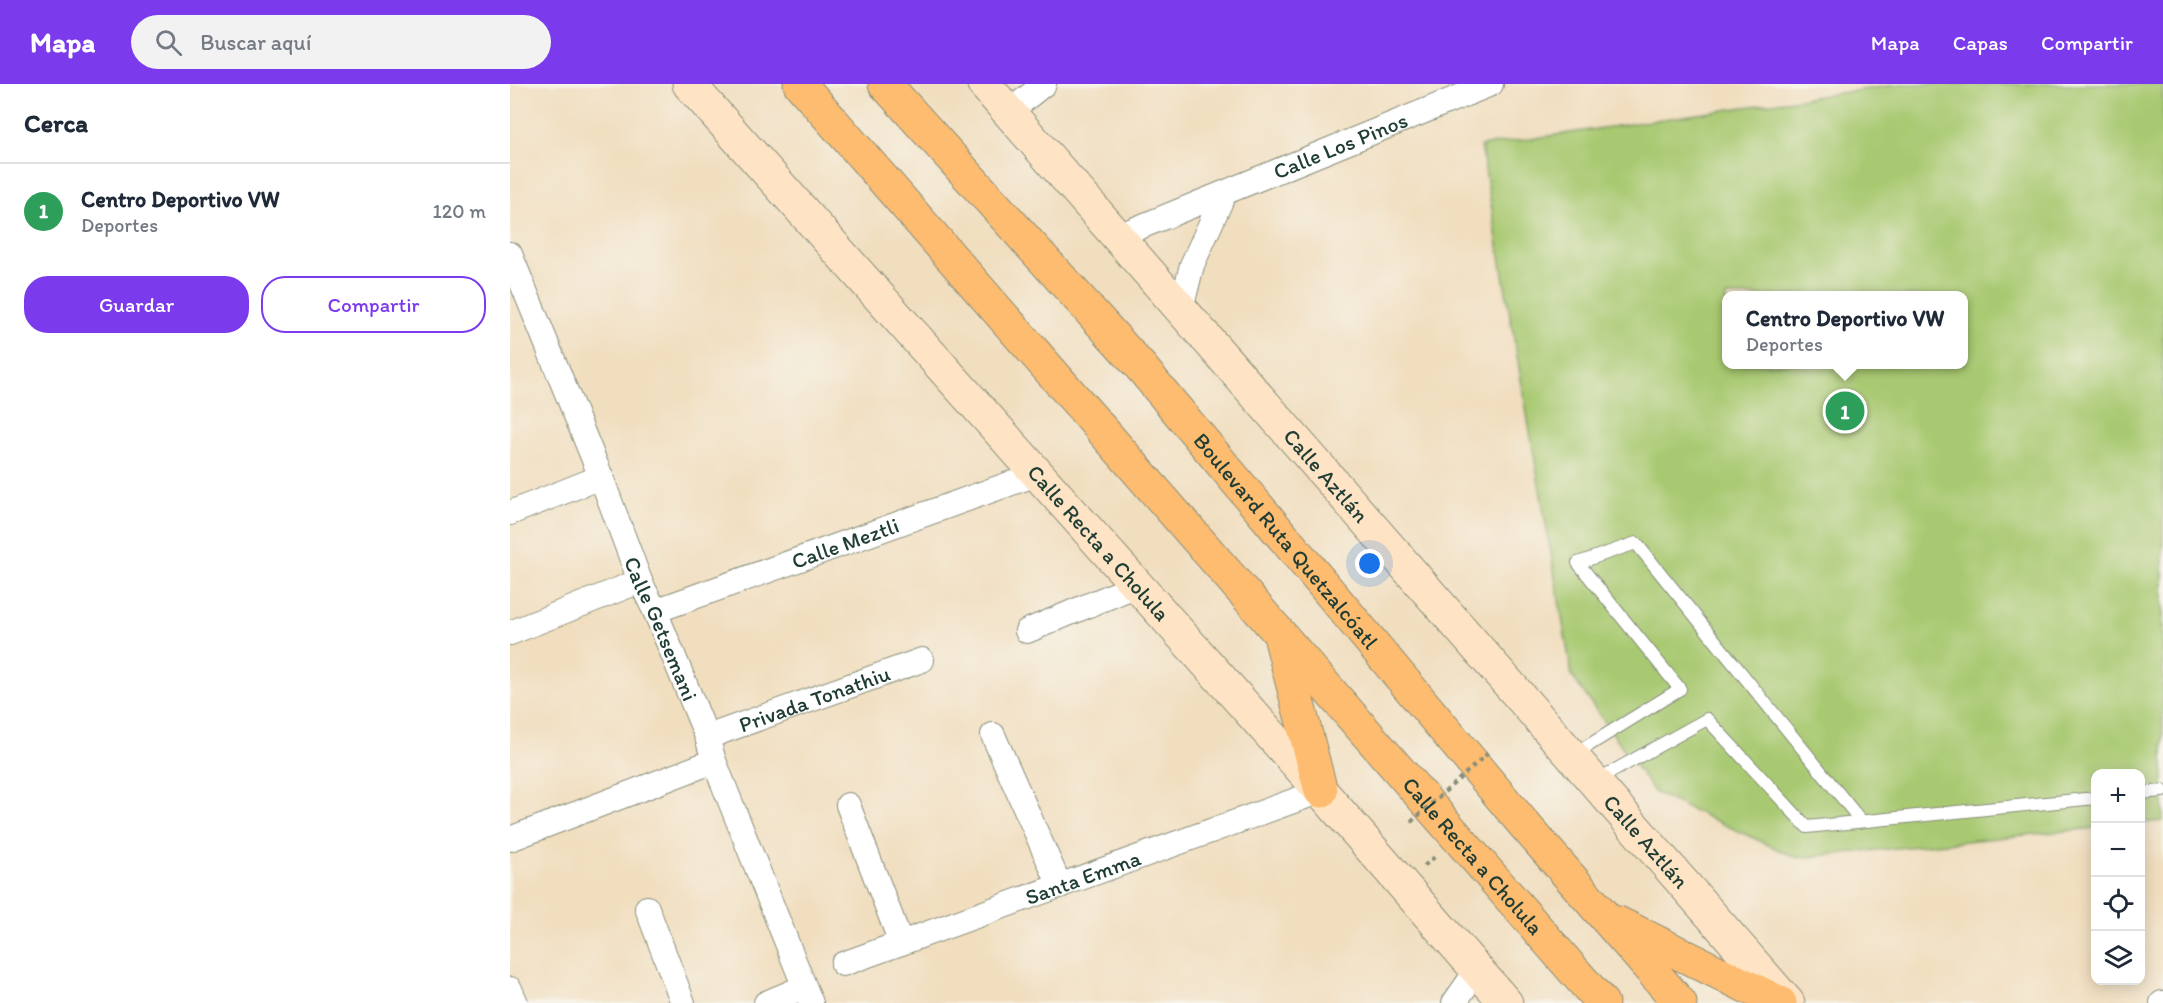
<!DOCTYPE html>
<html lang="es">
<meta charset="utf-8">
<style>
:root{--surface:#fff;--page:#f2f2f3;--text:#1f2937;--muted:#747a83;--line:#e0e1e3;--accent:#7c3aed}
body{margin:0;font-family:Itim,sans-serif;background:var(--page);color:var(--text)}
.controls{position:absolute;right:18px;bottom:18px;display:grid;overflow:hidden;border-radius:12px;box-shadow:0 3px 15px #0003}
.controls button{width:54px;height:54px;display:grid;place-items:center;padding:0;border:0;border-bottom:2px solid var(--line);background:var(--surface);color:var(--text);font:30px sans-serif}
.you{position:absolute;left:860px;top:480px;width:21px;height:21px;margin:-15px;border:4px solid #fff;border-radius:50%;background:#1a73e8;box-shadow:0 0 0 9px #1a73e833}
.badge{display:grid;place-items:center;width:39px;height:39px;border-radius:50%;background:var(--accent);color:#fff;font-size:20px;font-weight:700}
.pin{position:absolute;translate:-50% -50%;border:3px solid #fff;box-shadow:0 2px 6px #0006}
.popup{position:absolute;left:1212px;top:207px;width:246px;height:78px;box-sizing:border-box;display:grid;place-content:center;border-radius:12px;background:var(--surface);filter:drop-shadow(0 2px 4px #0005);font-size:20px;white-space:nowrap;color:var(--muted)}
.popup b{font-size:22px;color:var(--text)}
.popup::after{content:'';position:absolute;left:50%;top:100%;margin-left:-12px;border:12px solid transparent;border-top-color:var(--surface)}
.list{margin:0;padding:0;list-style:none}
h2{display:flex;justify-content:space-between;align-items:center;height:78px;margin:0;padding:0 24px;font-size:26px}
h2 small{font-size:20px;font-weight:400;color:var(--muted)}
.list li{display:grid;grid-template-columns:39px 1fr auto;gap:18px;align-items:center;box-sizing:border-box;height:96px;padding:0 24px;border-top:2px solid var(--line)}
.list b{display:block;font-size:22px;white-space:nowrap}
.list p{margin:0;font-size:20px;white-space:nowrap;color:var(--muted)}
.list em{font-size:20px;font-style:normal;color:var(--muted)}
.actions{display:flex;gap:12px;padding:18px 24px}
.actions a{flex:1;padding:14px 0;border:2px solid var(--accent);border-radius:24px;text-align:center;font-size:21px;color:var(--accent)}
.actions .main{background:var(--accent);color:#fff}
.icon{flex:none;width:33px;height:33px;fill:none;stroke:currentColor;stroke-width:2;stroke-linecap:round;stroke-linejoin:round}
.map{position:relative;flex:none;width:1653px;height:919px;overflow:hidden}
header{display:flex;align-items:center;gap:36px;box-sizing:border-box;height:84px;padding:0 30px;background:var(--accent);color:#fff}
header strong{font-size:28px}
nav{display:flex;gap:33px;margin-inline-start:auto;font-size:21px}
.search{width:420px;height:54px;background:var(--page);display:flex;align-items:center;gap:15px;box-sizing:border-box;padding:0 21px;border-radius:33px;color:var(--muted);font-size:22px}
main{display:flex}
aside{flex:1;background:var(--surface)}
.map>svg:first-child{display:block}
.green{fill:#a8c971;stroke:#648352;stroke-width:1.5;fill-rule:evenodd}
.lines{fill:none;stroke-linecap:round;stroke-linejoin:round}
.service-casing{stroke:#888e7a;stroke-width:14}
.minor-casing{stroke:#888e7a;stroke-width:26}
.secondary-casing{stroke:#888e7a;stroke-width:35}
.primary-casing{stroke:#888e7a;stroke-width:35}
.path{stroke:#888e7a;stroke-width:4;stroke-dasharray:4.5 4.5;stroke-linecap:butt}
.service{stroke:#fff;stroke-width:12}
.minor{stroke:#fff;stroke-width:24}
.secondary{stroke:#fee4c5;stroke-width:33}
.primary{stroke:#fdbc6f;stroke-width:33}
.path-bridge{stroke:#888e7a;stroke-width:4;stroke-dasharray:4.5 4.5;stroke-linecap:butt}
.labels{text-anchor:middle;stroke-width:4.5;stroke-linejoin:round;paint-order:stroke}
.street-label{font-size:22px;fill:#1f3d34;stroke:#f7f3e8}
</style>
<header>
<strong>Mapa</strong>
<div class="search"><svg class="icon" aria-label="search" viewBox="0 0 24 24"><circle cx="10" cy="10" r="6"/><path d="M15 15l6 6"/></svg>Buscar aquí</div>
<nav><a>Mapa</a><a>Capas</a><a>Compartir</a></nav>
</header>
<main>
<aside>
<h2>Cerca<small></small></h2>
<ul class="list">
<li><span class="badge" style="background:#2e9e5b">1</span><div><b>Centro Deportivo VW</b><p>Deportes</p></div><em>120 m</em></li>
</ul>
<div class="actions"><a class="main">Guardar</a><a>Compartir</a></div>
</aside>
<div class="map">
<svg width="1653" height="919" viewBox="0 0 1653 919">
<rect width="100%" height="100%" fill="#f7f3e8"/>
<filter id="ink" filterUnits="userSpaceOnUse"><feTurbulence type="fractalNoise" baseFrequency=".0167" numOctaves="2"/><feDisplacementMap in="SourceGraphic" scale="12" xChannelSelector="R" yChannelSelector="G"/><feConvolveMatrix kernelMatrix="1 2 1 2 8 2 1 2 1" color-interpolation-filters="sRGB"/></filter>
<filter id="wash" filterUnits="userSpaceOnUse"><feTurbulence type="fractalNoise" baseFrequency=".008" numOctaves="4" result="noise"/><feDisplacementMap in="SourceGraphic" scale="24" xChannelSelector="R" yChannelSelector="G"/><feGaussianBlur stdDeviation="1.35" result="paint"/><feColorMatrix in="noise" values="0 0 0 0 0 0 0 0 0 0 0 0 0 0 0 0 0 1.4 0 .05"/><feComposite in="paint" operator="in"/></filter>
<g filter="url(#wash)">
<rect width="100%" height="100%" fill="#f1debf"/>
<path class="green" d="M1391 0H1653V737L1631 739 1630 690H1586L1585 744 1287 774 1145 709 1062 592 971 62ZM1216 212H1454V280H1216Z"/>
</g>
<g filter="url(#ink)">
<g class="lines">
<defs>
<g id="service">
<path d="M1063 671 1170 605 1068 479 1126 459 1351 737"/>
<path d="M1087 696 1197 635 1297 743 1586 714"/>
<path d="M1630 709 1653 707"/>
</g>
<g id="minor">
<path d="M499 28 534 0"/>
<path id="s1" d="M608 152 981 0"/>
<path id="s2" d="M0 170 91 393 130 497 145 527 197 653 204 677 301 919"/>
<path d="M671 225 682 181 714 110"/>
<path d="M0 429 91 393"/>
<path id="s3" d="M145 527 527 390"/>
<path d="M517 547 627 501"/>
<path d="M0 549 130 497"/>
<path d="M483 651 550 802"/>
<path id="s4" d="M197 653 412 576"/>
<path d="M338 721 391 859"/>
<path d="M0 755 204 677"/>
<path d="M137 824 173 919"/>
<path id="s5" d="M333 880 811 707"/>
<path d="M0 905 6 919"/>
<path d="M256 919 294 903"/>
<path d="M944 919 967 886"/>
<path d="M1652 919H1653"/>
</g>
<g id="secondary">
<path id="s6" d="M179 0 811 707 996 919"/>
<path id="s7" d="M474 0 1278 919"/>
</g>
<g id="primary">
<path id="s8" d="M290 0 1092 919"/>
<path id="s9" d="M375 0 630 282 1012 738 1170 919"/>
<path d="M771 556 811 707"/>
<path d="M1108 839 1270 919"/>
</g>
</defs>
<use href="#service" class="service-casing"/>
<use href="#minor" class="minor-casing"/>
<use href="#secondary" class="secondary-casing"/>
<use href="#primary" class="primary-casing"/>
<path class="path" d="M914 782 927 771"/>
<use href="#service" class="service"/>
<use href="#minor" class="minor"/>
<use href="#secondary" class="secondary"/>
<use href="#primary" class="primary"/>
<path class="path-bridge" d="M901 738 978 669"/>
</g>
</g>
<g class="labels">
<g class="street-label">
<text dy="8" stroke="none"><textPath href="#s1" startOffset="240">Calle Los Pinos</textPath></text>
<text dy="8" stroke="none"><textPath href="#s7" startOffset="520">Calle Aztlán</textPath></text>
<text dy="8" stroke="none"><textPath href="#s9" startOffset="608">Boulevard Ruta Quetzalcóatl</textPath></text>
<text dy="8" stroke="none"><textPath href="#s3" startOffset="202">Calle Meztli</textPath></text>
<text dy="8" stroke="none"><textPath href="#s6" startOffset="615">Calle Recta a Cholula</textPath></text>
<text dy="8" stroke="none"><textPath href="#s2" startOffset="404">Calle Getsemani</textPath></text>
<text dy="8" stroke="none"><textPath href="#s4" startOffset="114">Privada Tonathiu</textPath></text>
<text dy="8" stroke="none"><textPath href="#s7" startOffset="1006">Calle Aztlán</textPath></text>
<text dy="8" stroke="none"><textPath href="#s8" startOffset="1024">Calle Recta a Cholula</textPath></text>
<text dy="8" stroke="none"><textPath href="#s5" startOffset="255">Santa Emma</textPath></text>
</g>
</g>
</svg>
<div class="controls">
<button>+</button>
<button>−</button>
<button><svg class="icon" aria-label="locate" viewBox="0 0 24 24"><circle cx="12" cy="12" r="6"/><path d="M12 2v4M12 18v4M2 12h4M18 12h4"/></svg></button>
<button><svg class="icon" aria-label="layers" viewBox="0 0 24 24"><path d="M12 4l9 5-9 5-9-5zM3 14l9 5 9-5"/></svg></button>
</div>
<div class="you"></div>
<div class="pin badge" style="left:1335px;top:327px;background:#2e9e5b">1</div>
<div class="popup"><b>Centro Deportivo VW</b>Deportes</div>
</div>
</main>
